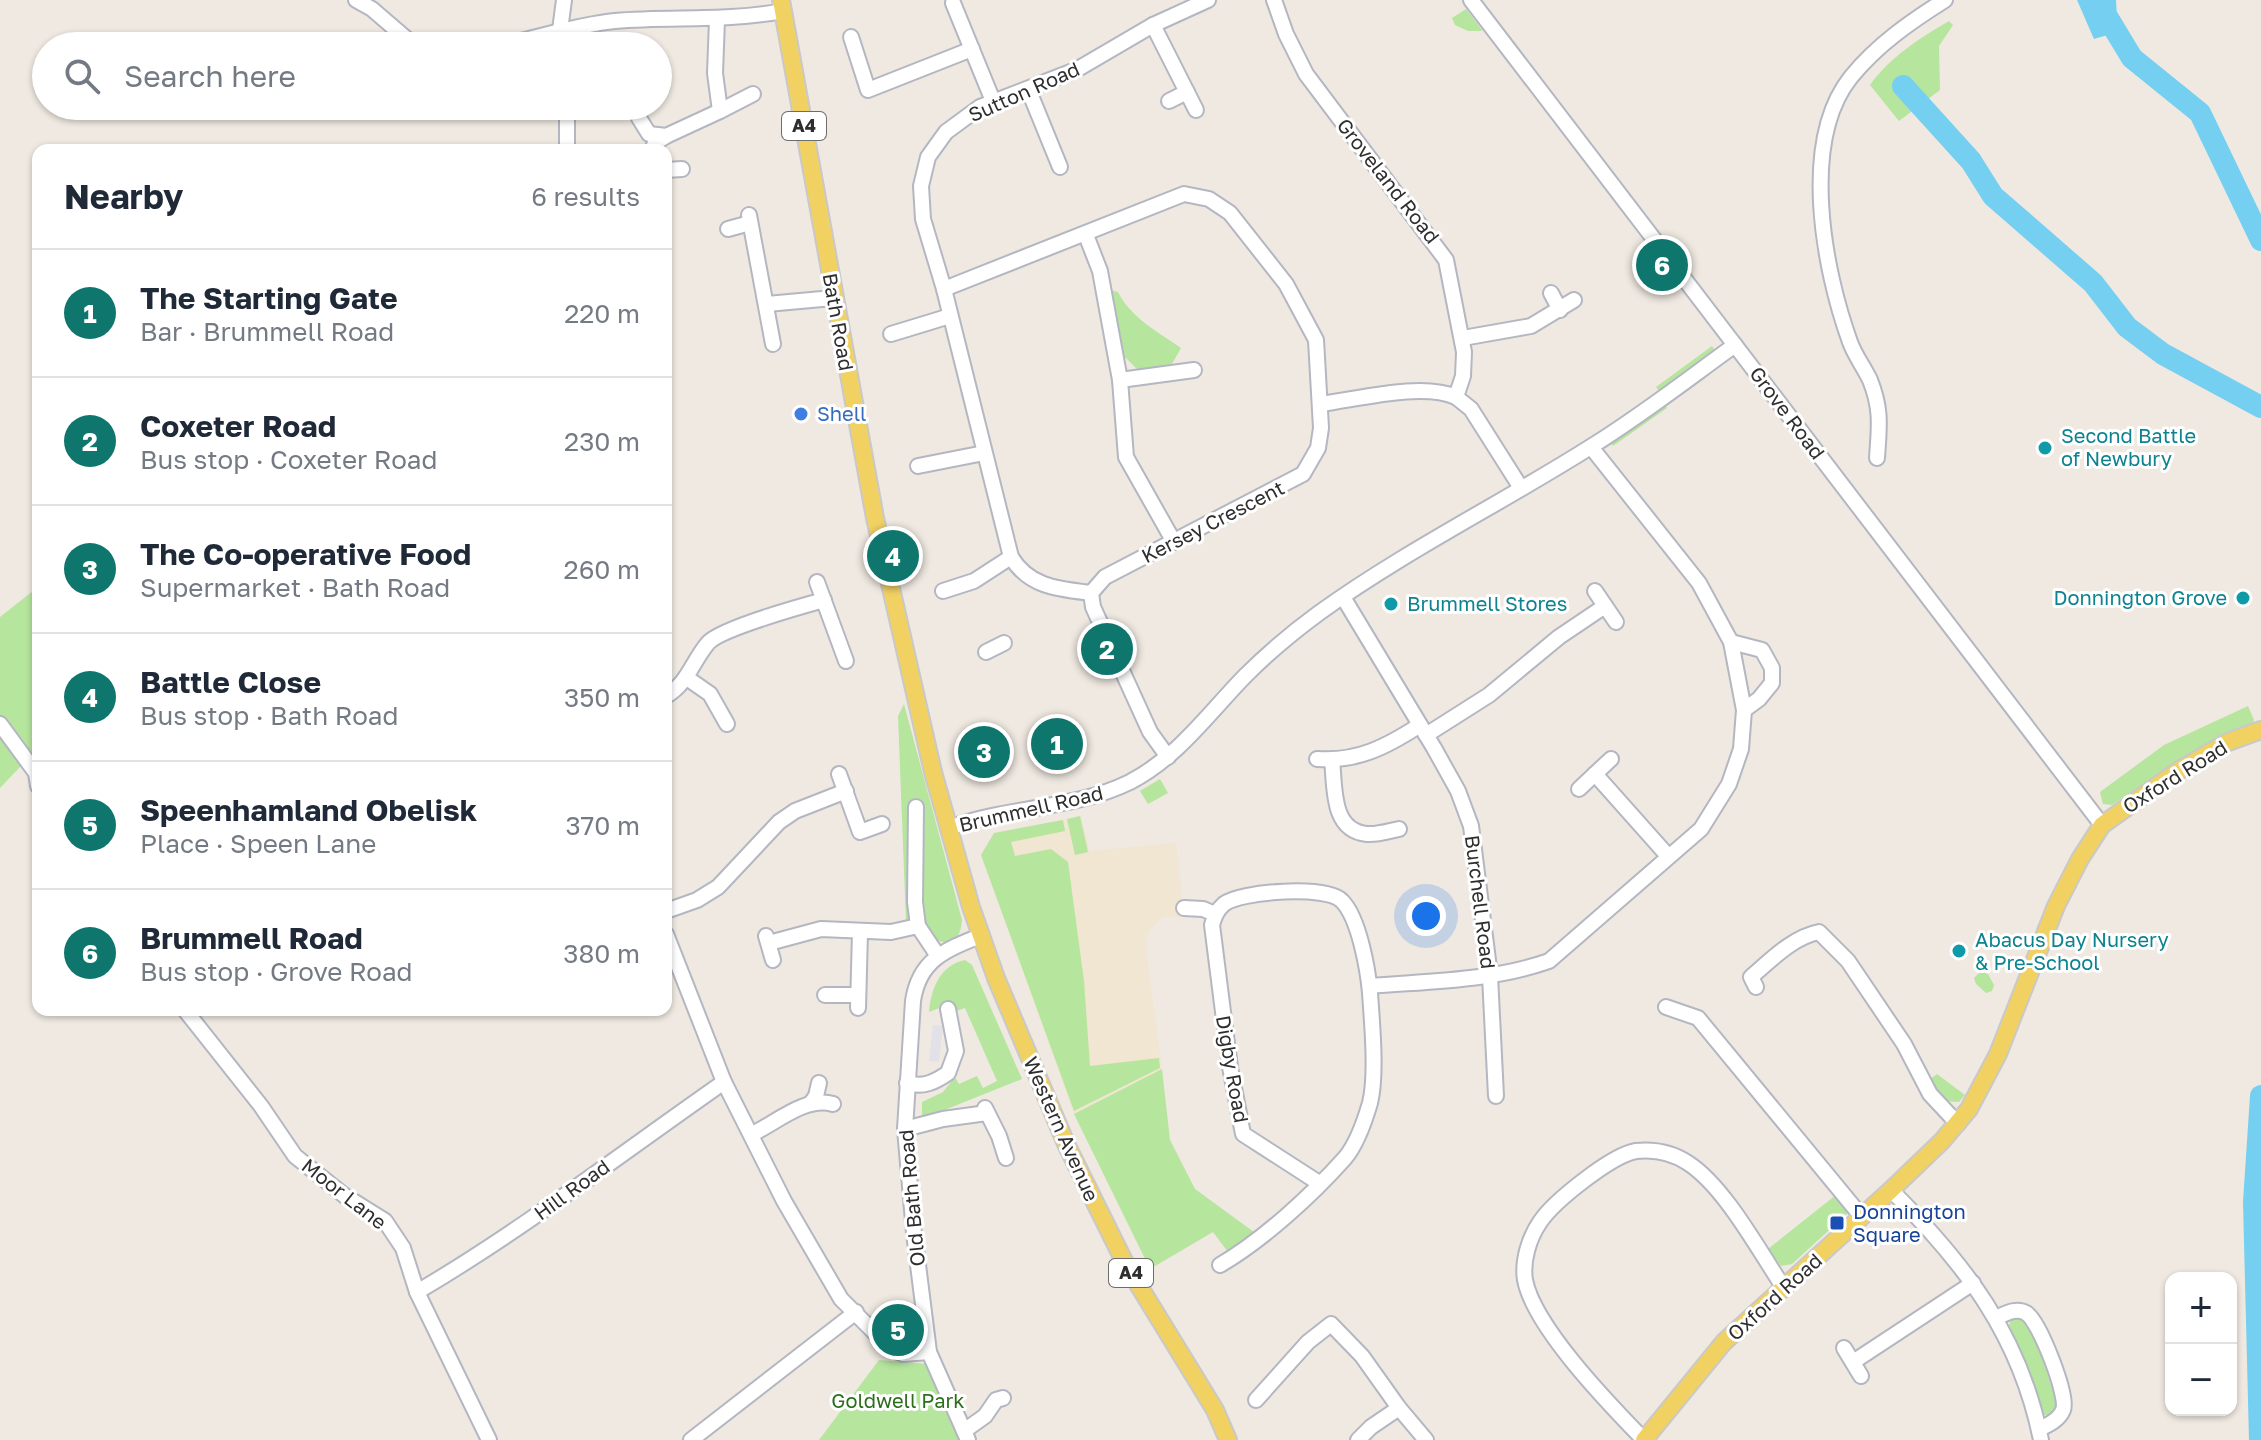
<!DOCTYPE html>
<meta charset="utf-8">
<style>
:root{--surface:#fff;--page:#f2f2f3;--text:#1f2937;--muted:#747a83;--line:#e0e1e3;--accent:#0f766e}
body{margin:0;font-family:"Golos Text",sans-serif;background:var(--page);color:var(--text)}
.controls{position:absolute;right:24px;bottom:24px;display:grid;overflow:hidden;border-radius:16px;box-shadow:0 2px 6px #0004}
.controls button{width:72px;height:72px;display:grid;place-items:center;padding:0;border:0;border-bottom:2px solid var(--line);background:var(--surface);color:var(--text);font:40px sans-serif}
.you{position:absolute;left:1426px;top:916px;width:28px;height:28px;margin:-20px;border:6px solid #fff;border-radius:50%;background:#1a73e8;box-shadow:0 0 0 12px #1a73e833}
.badge{display:grid;place-items:center;width:52px;height:52px;border-radius:50%;background:var(--accent);color:#fff;font-size:26px;font-weight:700}
.pin{position:absolute;translate:-50% -50%;border:4px solid #fff;box-shadow:0 2px 8px #0006}
.list{margin:0;padding:0;list-style:none}
h2{display:flex;justify-content:space-between;align-items:center;height:104px;margin:0;padding:0 32px;font-size:34px}
h2 small{font-size:26px;font-weight:400;color:var(--muted)}
.list li{display:grid;grid-template-columns:52px 1fr auto;gap:24px;align-items:center;box-sizing:border-box;height:128px;padding:0 32px;border-top:2px solid var(--line)}
.list b{display:block;font-size:30px;white-space:nowrap}
.list p{margin:0;font-size:26px;white-space:nowrap;color:var(--muted)}
.list em{font-size:26px;font-style:normal;color:var(--muted)}
.icon{flex:none;width:44px;height:44px;fill:none;stroke:currentColor;stroke-width:2;stroke-linecap:round;stroke-linejoin:round}
.map{position:relative;flex:none;width:2261px;height:1440px;overflow:hidden}
.search{position:absolute;background:var(--surface);box-shadow:0 2px 6px #0004;left:32px;top:32px;width:640px;height:88px;display:flex;align-items:center;gap:20px;box-sizing:border-box;padding:0 28px;border-radius:44px;color:var(--muted);font-size:30px}
.panel{position:absolute;background:var(--surface);box-shadow:0 2px 6px #0004;left:32px;top:144px;width:640px;height:872px;border-radius:16px}
.map>svg:first-child{display:block}
.industrial{fill:#e3e1e8}
.education{fill:#f0e6d1}
.green{fill:#b6e59e}
.water{fill:#75cff0}
.lines{fill:none;stroke-linecap:round;stroke-linejoin:round}
.river{stroke:#75cff0;stroke-width:22}
.minor-casing{stroke:#b4b7c1;stroke-width:18}
.major-casing{stroke:#c9c9c9;stroke-width:20}
.minor{stroke:#fff;stroke-width:14}
.major{stroke:#f2d163;stroke-width:16}
.shop-dot{fill:#3f7fe0;stroke:#fff;stroke-width:3}
.culture-dot{fill:#0f9aa8;stroke:#fff;stroke-width:3}
.transit-dot{fill:#1a4fb4;stroke:#fff;stroke-width:3}
.labels{text-anchor:middle;stroke-width:6;stroke-linejoin:round;paint-order:stroke}
.shield{fill:#fff;stroke:#6d6d6d;stroke-width:2}
.shield-label{font-size:18px;font-weight:bold;fill:#2e2e2e}
.street-label{font-size:20px;fill:#2e2e2e;stroke:#fff}
.shop-label{font-size:20px;fill:#366cbe;stroke:#fff;text-anchor:start}
.culture-label{font-size:20px;fill:#0d838f;stroke:#fff;text-anchor:start}
.transit-label{font-size:20px;fill:#164399;stroke:#fff;text-anchor:start}
.park-label{font-size:20px;fill:#2c6e1b;stroke:#fff}
</style>
<div class="map">
<svg width="2261" height="1440" viewBox="0 0 2261 1440">
<rect width="100%" height="100%" fill="#efe9e1"/>
<path class="industrial" d="M933 1025 943 1026 939 1062 929 1061Z"/>
<path class="education" d="M1081 816 1090 851 1176 843 1184 917H1163L1151 928 1145 942 1162 1069 1074 1114 981 855 994 833Z"/>
<g class="green">
<path d="M1466 9 1482 30 1481 31H1468L1455 25 1452 18Z"/>
<path d="M1949 21 1953 25 1939 46 1940 90 1899 121 1870 85C1890 57 1920 38 1949 21Z"/>
<path d="M1111 290 1118 292C1130 317 1158 332 1181 348L1169 369 1141 373 1126 358H1120Z"/>
<path d="M1712 346 1715 351 1659 391 1656 387Z"/>
<path d="M1665 404 1667 408 1613 446 1611 442Z"/>
<path d="M38 587V748L0 788V617Z"/>
<path d="M904 704 962 920C959 961 924 935 906 922L898 716Z"/>
<path d="M2248 706 2254 720 2252 727 2185 758 2112 805 2103 804 2100 792 2164 745Z"/>
<path d="M1160 779 1168 793 1148 804 1140 791Z"/>
<path d="M1080 816 1088 852 1075 855 1067 819Z"/>
<path d="M1063 820 1065 831 1011 842 1015 856 1051 849 1068 862 1084 981 1090 1066 1159 1058 1160 1068 1074 1111 981 855 994 833Z"/>
<path d="M965 960 972 965 1022 1079 922 1119V1102L943 1092 955 1077 959 1084 977 1076 983 1088 997 1081 965 1008 951 1013 947 1005 929 1012C931 989 940 965 965 960Z"/>
<path d="M1981 971 1988 974 1994 985 1992 991 1986 993 1976 984 1974 978Z"/>
<path d="M1162 1069 1170 1140 1195 1189 1258 1235 1231 1256 1213 1232 1150 1269 1074 1114Z"/>
<path d="M1937 1074 1965 1095 1959 1102 1941 1101 1929 1080Z"/>
<path d="M1836 1195 1850 1211 1792 1264 1781 1266 1768 1249Z"/>
<path d="M2018 1316 2030 1323 2058 1405 2049 1416 2043 1414 2009 1325 2012 1318Z"/>
<path d="M879 1360 929 1364 962 1440H819Z"/>
</g>
<path class="water" d="M2077 0H2116L2117 19 2111 34 2094 39Z"/>
<g class="lines">
<g class="river">
<path d="M2101 0 2106 15 2132 58 2200 113 2261 240"/>
<path d="M1903 86 1971 161 1993 196 2093 283 2127 327 2163 354 2261 407"/>
<path d="M2260 1440 2254 1202 2261 1096"/>
</g>
<defs>
<g id="minor">
<path d="M356 0 372 9 415 46"/>
<path d="M1274 0 1286 34 1306 74 1446 260 1464 352 1463 376 1456 397 1471 409 1521 488"/>
<path d="M1471 0 2102 825"/>
<path d="M953 3 993 101"/>
<path d="M1153 25 1196 110"/>
<path d="M851 37 868 90 972 49"/>
<path d="M499 46C538 38 575 25 615 21 673 16 724 22 783 11"/>
<path d="M562 46 560 30 564 0"/>
<path d="M1029 91 1060 167"/>
<path d="M1169 101 1187 92"/>
<path d="M567 106V150"/>
<path d="M640 106 639 118 649 134 666 136 720 111 715 73 717 20"/>
<path d="M720 111 753 94"/>
<path d="M652 150 655 143 666 136"/>
<path d="M666 170 682 169"/>
<path d="M749 215 773 344"/>
<path d="M728 229 750 223"/>
<path d="M1086 235 1100 271 1120 380 1126 457 1174 542"/>
<path d="M944 289 1184 194 1209 199 1230 213 1286 284 1316 340 1321 428 1318 448 1303 474 1105 577 1091 593"/>
<path d="M1551 293 1560 310"/>
<path d="M767 304 833 298"/>
<path d="M891 334 950 316"/>
<path d="M1463 338 1531 326 1574 300"/>
<path d="M1120 380 1194 370"/>
<path d="M1321 404C1359 399 1422 382 1456 397"/>
<path d="M1877 458C1879 427 1882 410 1870 380 1864 367 1855 356 1850 342 1824 270 1799 142 1851 77 1877 45 1910 22 1945 0"/>
<path d="M918 466 984 453"/>
<path d="M817 582 846 661"/>
<path d="M943 591 974 581 1011 557"/>
<path d="M1595 591 1616 622"/>
<path d="M1091 593C1058 589 1029 587 1011 557L944 289 923 219 921 186 928 157 946 132 980 107 1076 70 1153 25 1208 0"/>
<path d="M1091 593 1093 607 1150 732 1168 757"/>
<path d="M1343 597 1434 748 1458 791 1471 826 1490 976 1496 1096"/>
<path d="M1731 642 1762 650 1772 668V683L1759 699 1744 710"/>
<path d="M986 652 1004 643"/>
<path d="M687 678 710 694 727 724"/>
<path d="M666 696C688 683 692 662 708 643 720 629 802 606 824 600"/>
<path d="M0 724 36 773 38 786"/>
<path d="M1426 735 1489 695 1559 637 1605 606"/>
<path d="M1317 759C1357 762 1386 747 1420 725"/>
<path d="M1332 760C1335 787 1331 831 1367 834 1377 835 1389 831 1399 829"/>
<path d="M839 774 860 832 882 824"/>
<path d="M1595 774 1668 856"/>
<path d="M1579 789 1611 759"/>
<path d="M916 807 915 902 918 926 938 956"/>
<path d="M949 828C1008 806 1073 810 1130 782 1178 757 1208 714 1245 676 1268 653 1293 632 1319 613 1405 551 1502 503 1592 446 1642 415 1688 379 1735 345"/>
<path d="M1184 908 1203 909 1215 914"/>
<path d="M666 911 697 900 718 887 779 822 795 811 846 791"/>
<path d="M666 934 724 1082 784 1201 841 1299 891 1349 903 1354 929 1352"/>
<path d="M766 936 773 960"/>
<path d="M769 943 821 929 891 932 918 926"/>
<path d="M1370 986C1430 981 1492 981 1549 961L1701 829 1729 784 1741 749 1744 710 1731 642 1699 583 1591 447"/>
<path d="M1756 987 1751 977C1771 960 1793 937 1819 932L1848 961 1904 1044 1930 1094 1958 1124"/>
<path d="M825 995H858"/>
<path d="M1666 1007 1698 1018 1862 1217"/>
<path d="M858 1008 860 932"/>
<path d="M185 1010 261 1106 295 1156 345 1196 385 1221 403 1248 417 1292 489 1440"/>
<path d="M907 1083C923 1088 935 1082 948 1073L956 1051 948 1009"/>
<path d="M811 1103 816 1096 819 1083"/>
<path d="M985 1108 999 1136 1006 1158"/>
<path d="M905 1129 943 1119 987 1113"/>
<path d="M752 1134C776 1123 805 1096 833 1104"/>
<path d="M1891 1190C1965 1264 2020 1335 2041 1440"/>
<path d="M1220 1265C1263 1240 1312 1195 1345 1158 1356 1145 1365 1120 1370 1103 1377 1075 1372 1023 1370 993 1368 970 1359 918 1342 901 1327 885 1241 891 1224 904 1217 910 1214 917 1212 925L1230 1067 1243 1134 1319 1183"/>
<path d="M417 1292C524 1229 622 1153 724 1082"/>
<path d="M1996 1318C2005 1314 2016 1307 2026 1313 2039 1320 2069 1397 2063 1410 2059 1420 2048 1425 2039 1429"/>
<path d="M1844 1348 1861 1376"/>
<path d="M1853 1362 1973 1283"/>
<path d="M1256 1400 1308 1342 1331 1324 1362 1356 1399 1408 1426 1440"/>
<path d="M964 1431 985 1416 996 1400 1003 1398"/>
<path d="M691 1440 856 1312"/>
<path d="M968 1440 929 1352 914 1233 905 1129 913 1001C919 960 945 950 980 936"/>
<path d="M1358 1440 1371 1427 1399 1408"/>
<path d="M1644 1440C1610 1405 1534 1327 1525 1280 1522 1261 1529 1238 1540 1222 1554 1201 1612 1155 1636 1151 1655 1149 1673 1153 1688 1163 1725 1187 1759 1251 1784 1288"/>
</g>
<g id="major">
<path d="M781 0 875 518 933 772 971 907 996 978 1067 1146 1125 1263 1215 1410 1228 1440"/>
<path d="M1644 1440 1724 1342 1891 1190 1942 1141 1969 1109 1998 1054 2056 906 2080 859 2102 825 2178 771 2228 742 2261 730"/>
</g>
</defs>
<use href="#minor" class="minor-casing"/>
<use href="#major" class="major-casing"/>
<use href="#minor" class="minor"/>
<use href="#major" class="major"/>
</g>
<circle class="shop-dot" cx="801" cy="414" r="8"/>
<g class="culture-dot">
<circle cx="2045" cy="448" r="8"/>
<circle cx="2243" cy="598" r="8"/>
<circle cx="1391" cy="604" r="8"/>
<circle cx="1959" cy="951" r="8"/>
</g>
<rect class="transit-dot" x="1829" y="1215" width="16" height="16" rx="4"/>
<g class="labels">
<g class="shield">
<rect x="782" y="112" width="44" height="28" rx="6"/>
<rect x="1109" y="1259" width="44" height="28" rx="6"/>
</g>
<g class="shield-label">
<text x="804" y="132">A4</text>
<text x="1131" y="1279">A4</text>
</g>
<g class="street-label">
<text transform="translate(1024 92) rotate(-24)" y="7">Sutton Road</text>
<text transform="translate(1388 181) rotate(52)" y="7">Groveland Road</text>
<text transform="translate(838 322) rotate(80)" y="7">Bath Road</text>
<text transform="translate(1787 413) rotate(53)" y="7">Grove Road</text>
<text transform="translate(1213 522) rotate(-27)" y="7">Kersey Crescent</text>
<text transform="translate(2175 777) rotate(-32)" y="7">Oxford Road</text>
<text transform="translate(1031 809) rotate(-13)" y="7">Brummell Road</text>
<text transform="translate(1480 902) rotate(83)" y="7">Burchell Road</text>
<text transform="translate(1232 1069) rotate(80)" y="7">Digby Road</text>
<text transform="translate(1061 1129) rotate(66)" y="7">Western Avenue</text>
<text transform="translate(572 1190) rotate(-36)" y="7">Hill Road</text>
<text transform="translate(344 1194) rotate(38)" y="7">Moor Lane</text>
<text transform="translate(912 1198) rotate(-95)" y="7">Old Bath Road</text>
<text transform="translate(1775 1297) rotate(-42)" y="7">Oxford Road</text>
</g>
<g class="shop-label">
<text x="817" y="421">Shell</text>
</g>
<g class="culture-label">
<text x="2061" y="443">Second Battle<tspan x="2061" dy="23">of Newbury</tspan></text>
<text x="2227" y="605" text-anchor="end">Donnington Grove</text>
<text x="1407" y="611">Brummell Stores</text>
<text x="1975" y="947">Abacus Day Nursery<tspan x="1975" dy="23">&amp; Pre-School</tspan></text>
</g>
<g class="transit-label">
<text x="1853" y="1219">Donnington<tspan x="1853" dy="23">Square</tspan></text>
</g>
<g class="park-label">
<text x="898" y="1408">Goldwell Park</text>
</g>
</g>
</svg>
<div class="controls">
<button>+</button>
<button>−</button>
</div>
<div class="you"></div>
<div class="pin badge" style="left:1057px;top:744px">1</div>
<div class="pin badge" style="left:1107px;top:649px">2</div>
<div class="pin badge" style="left:984px;top:752px">3</div>
<div class="pin badge" style="left:893px;top:556px">4</div>
<div class="pin badge" style="left:898px;top:1330px">5</div>
<div class="pin badge" style="left:1662px;top:265px">6</div>
<div class="search"><svg class="icon" aria-label="search" viewBox="0 0 24 24"><circle cx="10" cy="10" r="6"/><path d="M15 15l6 6"/></svg>Search here</div>
<section class="panel">
<h2>Nearby<small>6 results</small></h2>
<ul class="list">
<li><span class="badge">1</span><div><b>The Starting Gate</b><p>Bar · Brummell Road</p></div><em>220 m</em></li>
<li><span class="badge">2</span><div><b>Coxeter Road</b><p>Bus stop · Coxeter Road</p></div><em>230 m</em></li>
<li><span class="badge">3</span><div><b>The Co-operative Food</b><p>Supermarket · Bath Road</p></div><em>260 m</em></li>
<li><span class="badge">4</span><div><b>Battle Close</b><p>Bus stop · Bath Road</p></div><em>350 m</em></li>
<li><span class="badge">5</span><div><b>Speenhamland Obelisk</b><p>Place · Speen Lane</p></div><em>370 m</em></li>
<li><span class="badge">6</span><div><b>Brummell Road</b><p>Bus stop · Grove Road</p></div><em>380 m</em></li>
</ul>
</section>
</div>
